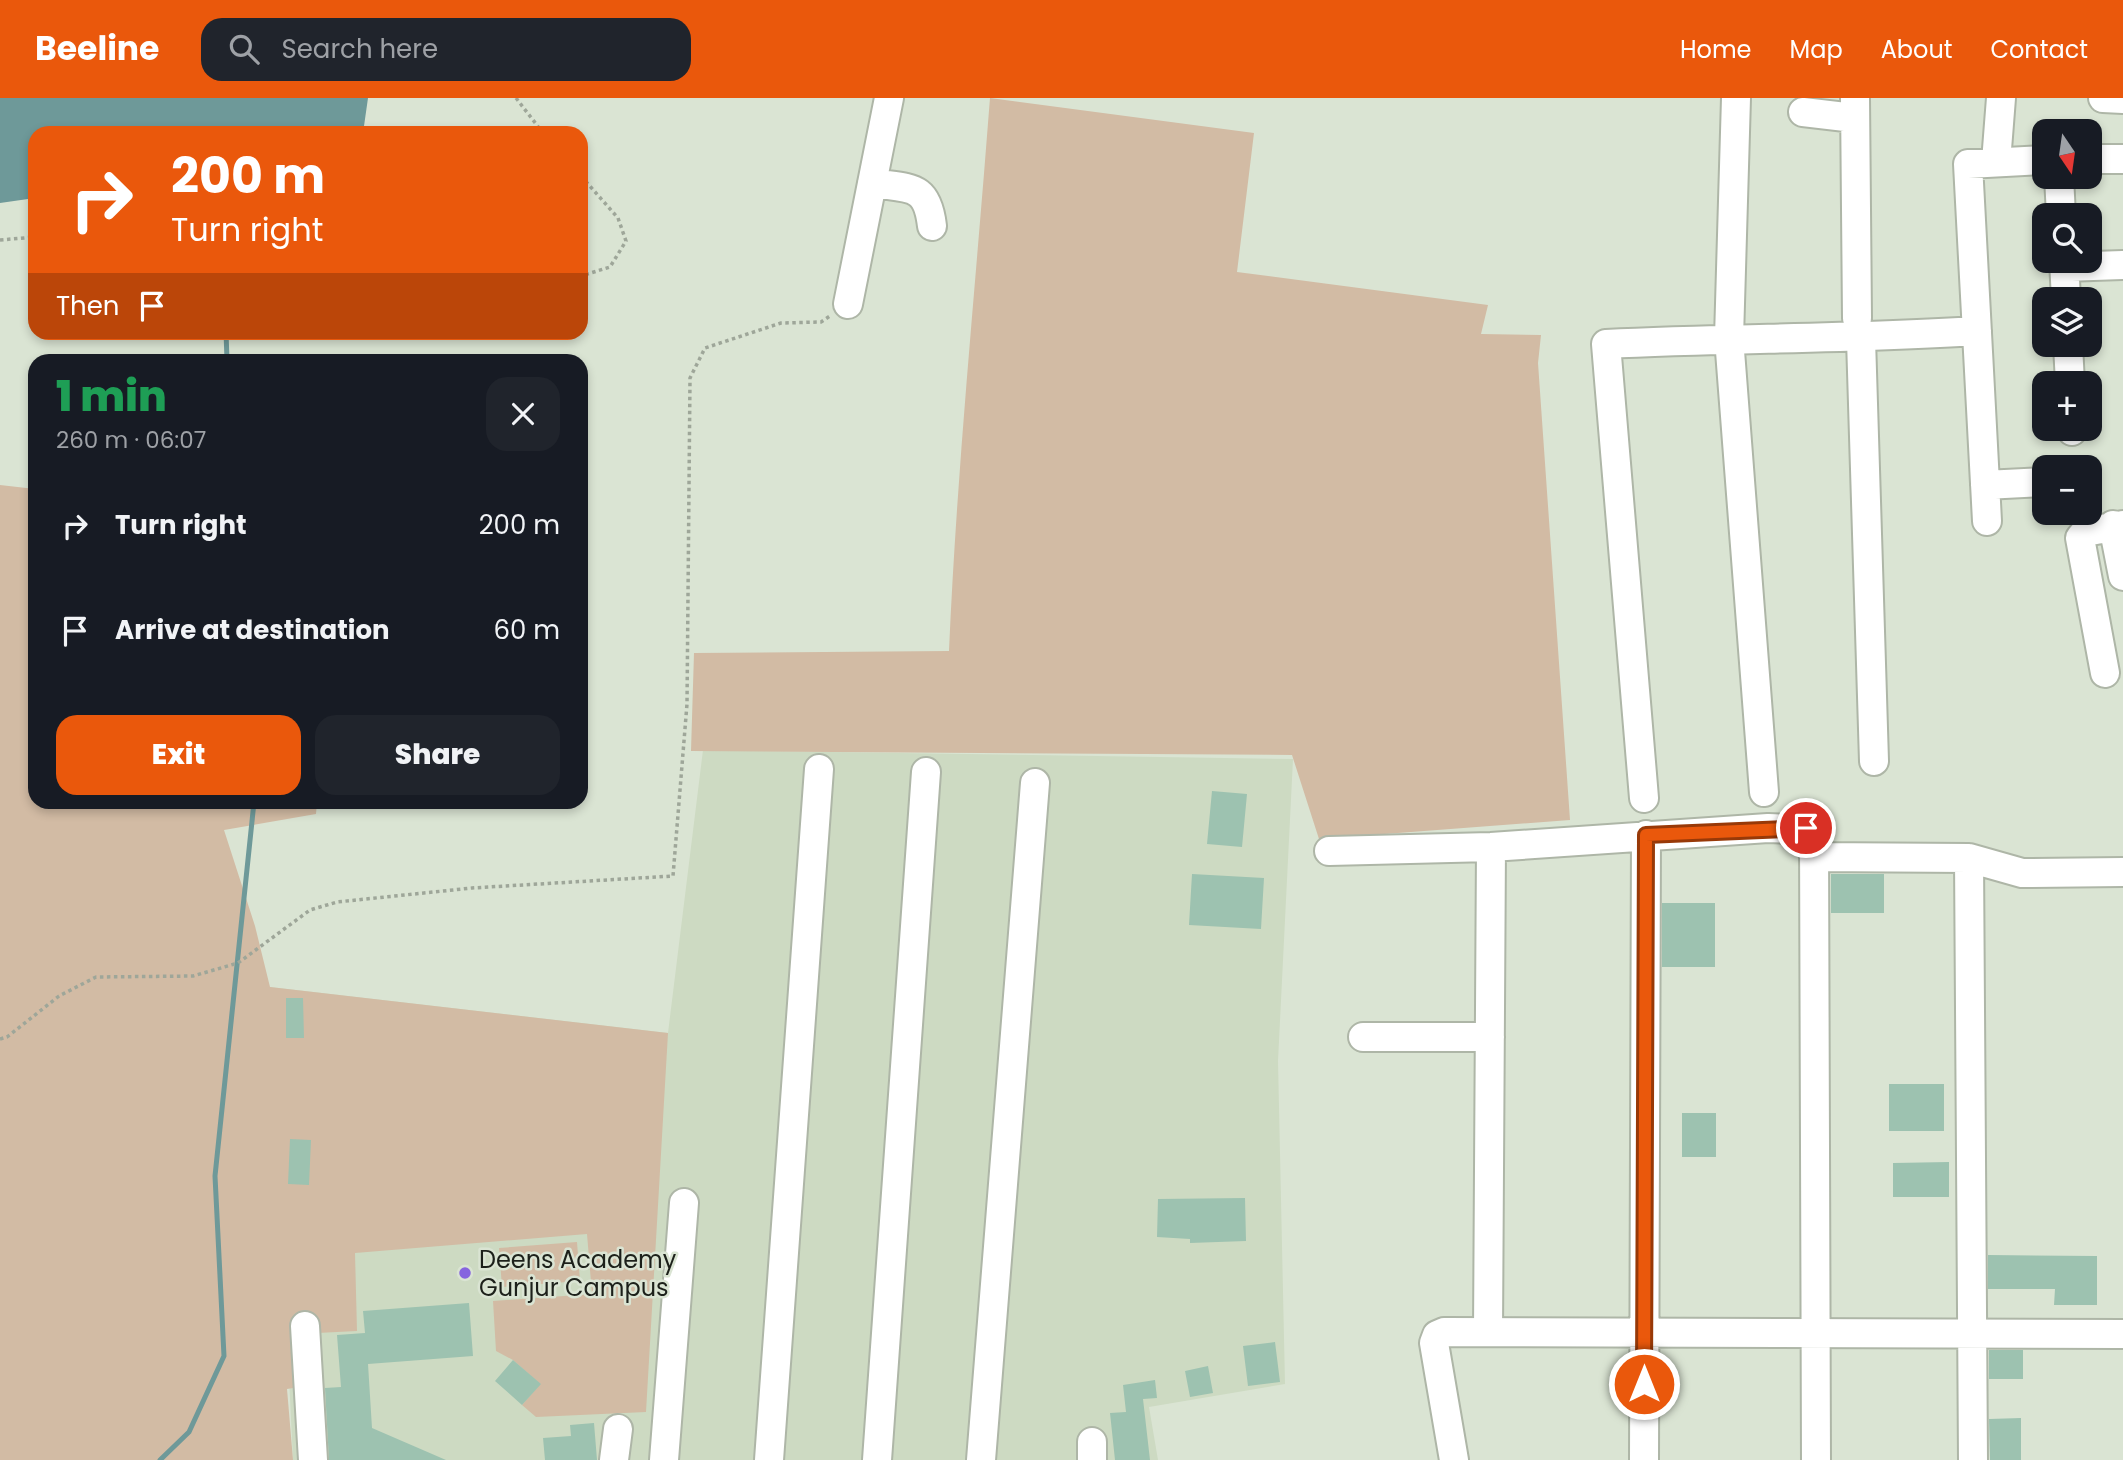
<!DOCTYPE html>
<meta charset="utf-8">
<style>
:root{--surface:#171b24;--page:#20242c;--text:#f1f3f6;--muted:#9ea1a6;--accent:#ea580c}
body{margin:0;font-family:Poppins,sans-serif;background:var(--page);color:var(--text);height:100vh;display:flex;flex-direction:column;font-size:26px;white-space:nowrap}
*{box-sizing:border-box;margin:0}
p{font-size:23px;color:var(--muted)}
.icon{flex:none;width:38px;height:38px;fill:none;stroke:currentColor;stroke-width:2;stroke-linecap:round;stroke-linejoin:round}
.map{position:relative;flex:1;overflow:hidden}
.panel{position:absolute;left:28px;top:256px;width:560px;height:455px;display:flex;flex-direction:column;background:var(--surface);border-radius:21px;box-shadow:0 4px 10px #0003}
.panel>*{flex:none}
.guide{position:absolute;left:28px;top:28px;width:560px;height:214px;border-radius:21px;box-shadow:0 4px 10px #0003;background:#ea580c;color:#fff;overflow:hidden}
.needle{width:46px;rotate:167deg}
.controls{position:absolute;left:2032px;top:21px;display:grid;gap:14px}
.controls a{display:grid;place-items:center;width:70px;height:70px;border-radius:14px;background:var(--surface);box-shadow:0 4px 10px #0003;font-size:35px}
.pin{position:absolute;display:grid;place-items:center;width:60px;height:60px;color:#fff;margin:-30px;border:4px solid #fff;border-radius:50%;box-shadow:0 2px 7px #0007}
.me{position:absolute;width:77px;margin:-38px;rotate:0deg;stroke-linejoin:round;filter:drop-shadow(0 0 5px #0008)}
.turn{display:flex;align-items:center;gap:24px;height:147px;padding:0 28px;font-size:32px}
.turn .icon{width:91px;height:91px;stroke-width:2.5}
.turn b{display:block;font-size:49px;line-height:60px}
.then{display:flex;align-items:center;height:66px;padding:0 28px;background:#0003;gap:14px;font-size:26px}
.round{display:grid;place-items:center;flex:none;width:74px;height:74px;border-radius:21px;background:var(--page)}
.overview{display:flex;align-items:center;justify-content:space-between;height:119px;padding:0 28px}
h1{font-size:42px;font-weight:800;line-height:52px;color:#1e9e55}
.action{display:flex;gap:14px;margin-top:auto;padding:14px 28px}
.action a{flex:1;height:80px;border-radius:21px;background:var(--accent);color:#fff;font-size:28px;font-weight:800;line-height:80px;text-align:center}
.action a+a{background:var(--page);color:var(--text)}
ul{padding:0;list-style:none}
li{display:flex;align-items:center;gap:21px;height:105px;padding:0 28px}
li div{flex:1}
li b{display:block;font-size:26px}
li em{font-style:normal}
header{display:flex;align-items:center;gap:42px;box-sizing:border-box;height:98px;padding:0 35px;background:var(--accent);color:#fff}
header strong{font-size:33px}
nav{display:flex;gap:38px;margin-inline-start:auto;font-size:24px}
.search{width:490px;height:63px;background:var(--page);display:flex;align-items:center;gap:18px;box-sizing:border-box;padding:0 24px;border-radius:21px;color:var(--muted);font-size:26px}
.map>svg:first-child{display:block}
</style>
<header>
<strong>Beeline</strong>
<div class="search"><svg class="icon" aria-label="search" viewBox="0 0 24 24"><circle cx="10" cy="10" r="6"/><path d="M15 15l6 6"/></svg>Search here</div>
<nav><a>Home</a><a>Map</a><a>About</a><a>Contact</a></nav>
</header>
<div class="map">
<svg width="2123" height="1362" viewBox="0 0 2123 1362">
<rect width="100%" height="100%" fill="#dae4d3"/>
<path fill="#cddac2" d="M703 652 1293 661 1278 963 1285 1286 1149 1309 1158 1362H293L270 889 668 935Z"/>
<path fill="#d2bba4" d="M990 0 1254 35 1237 174 1488 207 1481 236 1541 237 1538 265 1570 722 1319 741 1292 657 691 653 694 555 949 553C957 368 976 184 990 0Z
M0 387 35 391V704H317L316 716 224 732 255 828 270 889 668 935 646 1314 536 1319 522 1307 540 1286 513 1262 496 1253 493 1203 592 1196 587 1136 355 1155 357 1233 317 1235 318 1286 287 1291 293 1362H0Z
M577 1144 580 1183 502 1189 499 1150Z"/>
<path fill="#6e9999" d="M0 0H368L363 35H35V100L0 105Z"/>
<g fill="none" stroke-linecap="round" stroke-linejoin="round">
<path stroke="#6e9999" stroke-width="5" d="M226 234 227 262
M160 1362 189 1334 224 1258 215 1078 254 704"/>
</g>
<path fill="#9dc2b0" d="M1212 693 1247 696 1242 749 1207 746Z
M1192 776 1264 780 1261 831 1189 827Z
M1831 776H1884V815H1831Z
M1662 805H1715V869H1662Z
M286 900H303L304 940H286Z
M1889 986H1944V1033H1889Z
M1682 1015H1716V1059H1682Z
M290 1041 311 1042 309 1087 288 1086Z
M1949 1064V1099H1893V1065Z
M1245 1100 1246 1143 1190 1145V1141L1157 1139 1158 1101Z
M1988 1157 2097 1158V1207H2054L2055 1191H1988Z
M469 1205 473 1258 368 1266 372 1330 446 1362H329L325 1290 341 1289 337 1237 365 1235 363 1213Z
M1275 1244 1280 1284 1248 1288 1243 1248Z
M1989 1252H2023V1281H1989Z
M513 1262 541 1286 522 1307 495 1283Z
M1208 1268 1213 1295 1190 1299 1185 1273Z
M1155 1282 1157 1300 1143 1301 1150 1362H1115L1110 1315 1126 1314 1123 1287Z
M2021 1320V1362H1990L1989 1321Z
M594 1325 597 1362H545L543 1340 571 1338 570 1327Z"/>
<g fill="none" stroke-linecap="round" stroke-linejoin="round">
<g stroke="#aeb6a7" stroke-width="32">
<path id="minor" d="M1736 0 1729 240 1764 694
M1855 0 1857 220
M2103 0 2123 1
M1803 14 1854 20
M2090 61H2123
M1996 64 2001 0
M2059 79 2061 117
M872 85C910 91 927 85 932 128
M2064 163 2066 201
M2064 169 2123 167
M848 206 889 0
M1861 241 1874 663
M2068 247 2070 285
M2072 331V333
M1985 387 2044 384
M1987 423 1968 66 2044 62
M2113 427 2123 478
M2105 575 2080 440 2085 434 2123 427
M1644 700 1606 246C1729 240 1853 241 1977 233
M1329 753 1491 749 1768 730 1811 732 1814 736 1816 1362
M1814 759 1969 760 2022 775 2123 774
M1969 760 1973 1362
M1363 939H1490
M305 1228 313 1362
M1488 1234 1491 749
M614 1362 618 1331
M664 1362 684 1105
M769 1362 819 671
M877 1362 926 674
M981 1362 1035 685
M1092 1362V1344
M1454 1362 1434 1245 1437 1237 1444 1234 2123 1236
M1644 1362 1646 737"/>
</g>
<path stroke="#9ea699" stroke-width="3.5" stroke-dasharray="3.5 3.5" stroke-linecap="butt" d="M516 0 543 35
M581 78 618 120 626 143 610 169 581 178
M0 142 35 139
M0 941 7 939 59 898 96 879 193 878 238 865 310 812 337 804 472 790 673 778 687 606 690 280 705 250 781 225 821 224 830 218"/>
<use href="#minor" stroke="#fff" stroke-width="28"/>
</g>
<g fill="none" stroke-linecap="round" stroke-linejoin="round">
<g stroke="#983908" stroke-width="18">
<path id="route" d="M1644 1286 1646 737 1806 730"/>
</g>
<use href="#route" stroke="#ea580c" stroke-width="12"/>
</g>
<circle fill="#8664df" stroke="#dae4d3" stroke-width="2.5" cx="465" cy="1175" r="7"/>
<g text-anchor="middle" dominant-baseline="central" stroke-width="5" stroke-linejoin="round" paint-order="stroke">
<g font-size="24" fill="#1c201a" stroke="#dae4d3" text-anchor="start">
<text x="479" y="1161">Deens Academy<tspan x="479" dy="28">Gunjur Campus</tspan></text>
</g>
</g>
</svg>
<div class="controls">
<a><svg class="needle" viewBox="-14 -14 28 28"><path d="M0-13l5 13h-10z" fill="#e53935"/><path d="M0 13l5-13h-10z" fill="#9ea1a6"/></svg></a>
<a><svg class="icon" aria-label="search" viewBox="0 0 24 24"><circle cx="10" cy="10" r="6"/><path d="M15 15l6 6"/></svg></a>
<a><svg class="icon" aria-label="layers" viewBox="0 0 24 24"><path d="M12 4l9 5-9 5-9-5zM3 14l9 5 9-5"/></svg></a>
<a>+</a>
<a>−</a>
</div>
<div class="pin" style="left:1806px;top:730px;background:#d93025"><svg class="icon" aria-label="arrive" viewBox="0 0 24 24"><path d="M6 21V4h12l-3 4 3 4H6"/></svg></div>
<svg class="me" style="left:1644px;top:1286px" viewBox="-20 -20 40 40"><circle r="17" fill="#ea580c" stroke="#fff" stroke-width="3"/><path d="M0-11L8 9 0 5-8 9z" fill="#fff"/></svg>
<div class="guide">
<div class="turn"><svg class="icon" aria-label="right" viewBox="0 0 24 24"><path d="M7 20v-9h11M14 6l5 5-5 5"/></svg><div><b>200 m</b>Turn right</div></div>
<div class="then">Then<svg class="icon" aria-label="arrive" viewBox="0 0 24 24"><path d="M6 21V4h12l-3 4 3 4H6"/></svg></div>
</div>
<section class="panel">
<div class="overview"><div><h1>1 min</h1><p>260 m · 06:07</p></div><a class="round"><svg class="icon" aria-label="close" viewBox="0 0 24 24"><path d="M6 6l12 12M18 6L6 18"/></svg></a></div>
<ul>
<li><svg class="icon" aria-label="right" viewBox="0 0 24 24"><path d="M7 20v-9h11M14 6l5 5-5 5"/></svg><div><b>Turn right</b></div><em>200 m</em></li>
<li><svg class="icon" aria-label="arrive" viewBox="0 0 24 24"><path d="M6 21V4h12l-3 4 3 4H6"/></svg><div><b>Arrive at destination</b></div><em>60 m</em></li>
</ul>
<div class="action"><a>Exit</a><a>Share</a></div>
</section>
</div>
